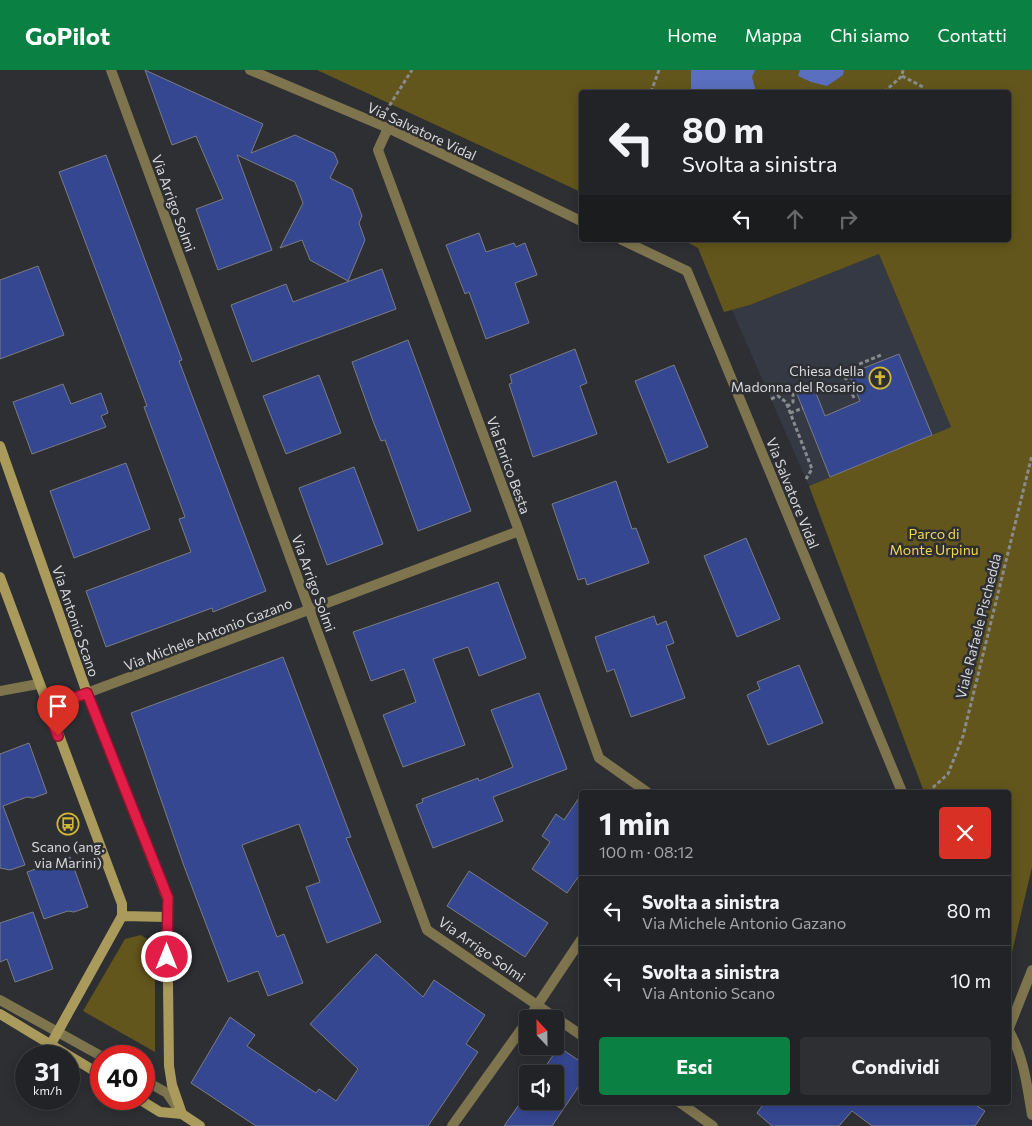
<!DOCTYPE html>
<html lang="it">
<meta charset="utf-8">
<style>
:root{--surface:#222326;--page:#2e2f32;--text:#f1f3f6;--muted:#a2a4a7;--line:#3f4043;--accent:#0b8043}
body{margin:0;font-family:Commissioner,sans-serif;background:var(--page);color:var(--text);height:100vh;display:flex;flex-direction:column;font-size:19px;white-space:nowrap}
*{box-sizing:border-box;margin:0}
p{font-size:16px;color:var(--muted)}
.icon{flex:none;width:28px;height:28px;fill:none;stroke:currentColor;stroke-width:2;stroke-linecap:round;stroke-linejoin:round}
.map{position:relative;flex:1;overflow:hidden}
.drawer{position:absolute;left:579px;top:720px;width:432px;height:315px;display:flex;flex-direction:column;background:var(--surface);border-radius:5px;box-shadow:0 2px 12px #0003,0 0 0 1px var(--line)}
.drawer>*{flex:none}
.top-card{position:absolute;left:579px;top:20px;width:432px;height:152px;border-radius:5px;box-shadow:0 2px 12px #0003,0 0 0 1px var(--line);background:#222326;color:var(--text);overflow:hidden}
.needle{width:32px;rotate:338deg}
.controls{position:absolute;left:519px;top:940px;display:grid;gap:10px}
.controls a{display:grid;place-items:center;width:45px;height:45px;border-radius:5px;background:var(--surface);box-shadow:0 2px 12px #0003,0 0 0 1px var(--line);font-size:25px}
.speed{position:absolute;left:15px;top:975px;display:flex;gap:10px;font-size:25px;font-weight:700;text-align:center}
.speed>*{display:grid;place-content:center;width:65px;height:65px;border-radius:50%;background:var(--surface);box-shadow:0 2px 12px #0003,0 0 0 1px var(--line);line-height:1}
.speed small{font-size:12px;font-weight:400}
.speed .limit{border:8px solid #d22;background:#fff;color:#111}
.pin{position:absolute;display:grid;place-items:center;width:42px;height:42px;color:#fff;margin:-51px -21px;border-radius:50% 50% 50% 0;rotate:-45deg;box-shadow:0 0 5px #0007}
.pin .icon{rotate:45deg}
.me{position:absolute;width:55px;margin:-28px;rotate:0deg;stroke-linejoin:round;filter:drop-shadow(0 0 4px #0008)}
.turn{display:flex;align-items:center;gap:18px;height:105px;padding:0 20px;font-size:22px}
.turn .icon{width:65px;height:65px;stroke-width:2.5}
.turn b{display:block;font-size:35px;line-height:42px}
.lanes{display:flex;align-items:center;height:48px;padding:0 20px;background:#0003;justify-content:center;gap:25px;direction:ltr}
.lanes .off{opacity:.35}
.round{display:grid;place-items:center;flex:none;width:52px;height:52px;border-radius:5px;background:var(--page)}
.headline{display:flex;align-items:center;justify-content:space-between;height:85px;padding:0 20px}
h1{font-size:30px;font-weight:700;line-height:38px}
.cta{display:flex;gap:10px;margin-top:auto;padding:10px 20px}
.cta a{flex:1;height:58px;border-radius:5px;background:var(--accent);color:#fff;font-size:20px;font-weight:700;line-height:58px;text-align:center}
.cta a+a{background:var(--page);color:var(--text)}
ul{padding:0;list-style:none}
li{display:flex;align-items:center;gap:15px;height:70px;padding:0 20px;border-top:1px solid var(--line)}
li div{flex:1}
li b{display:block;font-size:19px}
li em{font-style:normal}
header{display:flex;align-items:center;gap:30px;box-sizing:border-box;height:70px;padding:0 25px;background:var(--accent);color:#fff}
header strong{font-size:24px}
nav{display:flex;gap:28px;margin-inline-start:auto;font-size:18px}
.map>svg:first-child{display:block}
</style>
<header>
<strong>GoPilot</strong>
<nav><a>Home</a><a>Mappa</a><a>Chi siamo</a><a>Contatti</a></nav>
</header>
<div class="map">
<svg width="1032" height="1056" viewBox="0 0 1032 1056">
<rect width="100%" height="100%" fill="#2d2f33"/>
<path fill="#353943" d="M879 184 951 357 809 416 732 240 750 235Z"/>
<path fill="#63561c" d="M317 0H1032V797L1009 895V722H924L809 416 951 357 879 184 750 235 724 242 698 178 683 170H1009V22H581V122Z
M141 865 150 871 155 882V982L83 941 125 869Z"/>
<path fill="#5a6fbf" d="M691 0H755L752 7 756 22H691Z
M800 0H844L843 5 827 16 811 12 798 6Z"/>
<path fill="#364792" stroke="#7b7c82" d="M145 0 263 54 251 83 295 65 334 83 338 92 330 108 352 119 362 146 359 153 365 170 348 211 310 190 302 170 280 178 303 133 295 112 237 85 272 180 218 200 196 139 223 129 196 66 172 75Z
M106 85 182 290 179 291 266 521 213 542 212 538 106 577 86 521 191 482 179 449 185 447 144 337 147 336 59 102Z
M479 163 486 182 514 173 516 177 525 173 537 205 515 213 529 253 486 269 469 222 465 224 446 175Z
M38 196 64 265 0 289V210Z
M382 199 396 239 252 292 231 235 286 214 293 232Z
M408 270 471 441 418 461 385 370 381 371 373 351 352 292Z
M575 279 587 313 580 316 597 364 533 387 509 314 512 313 510 305Z
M899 284 932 365 830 407 797 324 814 318 825 346 860 331 849 304Z
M674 295 708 377 668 393 635 311Z
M319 305 341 363 286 384 263 326Z
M63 314 71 334 101 323 108 343 101 346 106 357 32 384 13 332Z
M126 393 150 459 74 488 50 421Z
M354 397 383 474 327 495 299 418Z
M616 411 632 459 636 458 649 493 587 515 585 508 578 510 552 434Z
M746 468 780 549 737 567 704 486Z
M498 512 526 588 479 606 468 577 433 589 465 675 403 697 383 645 416 632 404 599 371 611 353 562Z
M654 546 657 555 666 551 674 573 666 576 685 628 631 647 614 599 607 602 595 567Z
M283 587 351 767 346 768 381 852 327 873 306 817 320 812 299 754 242 775 277 867 284 864 303 913 268 926 258 901 228 912 184 796 131 643Z
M799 595 823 653 768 675 747 625 760 619 757 612Z
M539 623 567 699 493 727 503 751 433 778 416 735 423 732 422 729 478 708 479 711 513 697 491 640Z
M29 673 47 723 33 728 27 727 3 736 25 795 10 800 0 798V684Z
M581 725V803L567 823 532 799 550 772 542 766 556 744 564 750Z
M70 787 88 837 74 842 68 841 44 849 27 802Z
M469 801 548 853 525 887 447 836Z
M33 842 53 899 15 912 7 889 0 892V853Z
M376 884 423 927 434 910 485 945 466 974 478 982 428 1056H256L191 1013 230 947 255 965 247 976 316 1023 319 1019 336 1031 358 999 310 954Z
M559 977 581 992V1013L552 1056H504L528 1022V1031H555V1004H540Z
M765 1032H971L985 1041 975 1056H872L852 1041 839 1056H772L757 1043Z"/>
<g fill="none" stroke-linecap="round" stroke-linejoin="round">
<path stroke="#898b8e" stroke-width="3" stroke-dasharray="4 2.5" stroke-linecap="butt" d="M902 6 923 17 924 22
M651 22 659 0
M884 22 902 6 903 0
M386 41 412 0
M854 328 844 304 845 300 881 285
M771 329 778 326 786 332 812 399 806 409
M787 337 793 332V323L805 318 808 320
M790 343 803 338
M928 722 948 704 963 666 1032 385"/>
<path stroke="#7e744e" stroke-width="10" d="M0 930 101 986
M144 1010 167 1023 178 1039"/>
<path stroke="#7e744e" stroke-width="10" d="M111 0 427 860 581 965
M250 0 388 58 581 151
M388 58 378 80 519 461 599 688 647 722
M622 170 687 201 902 722
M0 621 38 614
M47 638 519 461
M528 949 581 870
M1009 958 1032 900
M1009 961C1024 987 1027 1016 1032 1045
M679 1032 713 1056
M452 1056 528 950"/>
<path stroke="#aa9b5c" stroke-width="10" d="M0 376 87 623 167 828 169 996 172 1015 182 1044
M0 507 122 834V846L51 974
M122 846 167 847
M0 944 101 1005
M139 1029 160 1042 182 1044 200 1056"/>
</g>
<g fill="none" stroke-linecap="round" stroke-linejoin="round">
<g stroke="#92132f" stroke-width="12">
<path id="route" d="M58 666 47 638 87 623 168 828 167 887"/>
</g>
<use href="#route" stroke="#e11d48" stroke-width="9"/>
</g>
<defs>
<g id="church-ring" transform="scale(1.125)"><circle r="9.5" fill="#2d2f33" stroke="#d2b635" stroke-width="1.5"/><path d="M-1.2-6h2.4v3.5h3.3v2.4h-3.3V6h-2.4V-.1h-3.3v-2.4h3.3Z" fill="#d2b635"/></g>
<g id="bus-ring" transform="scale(1.125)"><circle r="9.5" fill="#2d2f33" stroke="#d2b635" stroke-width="1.5"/><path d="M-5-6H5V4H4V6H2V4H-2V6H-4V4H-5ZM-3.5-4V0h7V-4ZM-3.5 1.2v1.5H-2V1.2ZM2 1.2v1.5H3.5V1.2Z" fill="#d2b635"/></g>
</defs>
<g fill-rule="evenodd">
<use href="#church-ring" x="880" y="308"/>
<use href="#bus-ring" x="68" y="754"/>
</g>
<g text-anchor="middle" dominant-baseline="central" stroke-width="5" stroke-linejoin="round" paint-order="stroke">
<g font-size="14" fill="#d7d8db" stroke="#2d2f33">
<text transform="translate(422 61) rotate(25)">Via Salvatore Vidal</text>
<text transform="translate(174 133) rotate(70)">Via Arrigo Solmi</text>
<text transform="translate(509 395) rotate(70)">Via Enrico Besta</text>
<text transform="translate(793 423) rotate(68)">Via Salvatore Vidal</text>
<text transform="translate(314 513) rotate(70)">Via Arrigo Solmi</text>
<text transform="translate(76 551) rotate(71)">Via Antonio Scano</text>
<text transform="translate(978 556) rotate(-76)">Viale Rafaele Pischedda</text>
<text transform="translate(208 564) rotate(-21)">Via Michele Antonio Gazano</text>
<text transform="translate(482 879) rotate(35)">Via Arrigo Solmi</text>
</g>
<g font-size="14" fill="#d7d8db" stroke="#2d2f33" text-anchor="end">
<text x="864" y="300">Chiesa della<tspan x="864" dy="16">Madonna del Rosario</tspan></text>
<text x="68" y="776" text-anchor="middle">Scano (ang.<tspan x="68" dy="16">via Marini)</tspan></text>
</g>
<g font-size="14" fill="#f5d64b" stroke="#2d2f33">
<text x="934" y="463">Parco di<tspan x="934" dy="16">Monte Urpinu</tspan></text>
</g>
</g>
</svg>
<div class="controls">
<a><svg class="needle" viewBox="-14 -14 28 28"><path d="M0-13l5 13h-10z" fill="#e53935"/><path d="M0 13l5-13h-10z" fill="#a2a4a7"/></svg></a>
<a><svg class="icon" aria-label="sound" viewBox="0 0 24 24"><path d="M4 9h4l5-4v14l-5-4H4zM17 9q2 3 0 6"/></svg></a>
</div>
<div class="speed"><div>31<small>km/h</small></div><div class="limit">40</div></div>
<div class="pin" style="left:58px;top:666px;background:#d93025"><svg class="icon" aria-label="arrive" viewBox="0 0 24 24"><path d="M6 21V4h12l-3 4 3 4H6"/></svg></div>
<svg class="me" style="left:167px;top:887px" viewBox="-20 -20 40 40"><circle r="17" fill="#e11d48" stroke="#fff" stroke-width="3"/><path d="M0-11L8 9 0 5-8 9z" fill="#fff"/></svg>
<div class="top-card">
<div class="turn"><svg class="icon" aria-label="left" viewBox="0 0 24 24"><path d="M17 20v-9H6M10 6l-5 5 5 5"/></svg><div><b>80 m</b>Svolta a sinistra</div></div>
<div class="lanes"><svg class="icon" aria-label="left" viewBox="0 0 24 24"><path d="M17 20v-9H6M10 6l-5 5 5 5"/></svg><svg class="icon off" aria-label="ahead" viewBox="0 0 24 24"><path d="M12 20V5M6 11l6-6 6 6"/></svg><svg class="icon off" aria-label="right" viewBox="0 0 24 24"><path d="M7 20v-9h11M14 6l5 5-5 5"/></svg></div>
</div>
<section class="drawer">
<div class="headline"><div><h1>1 min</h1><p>100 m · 08:12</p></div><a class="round" style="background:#d93025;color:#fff"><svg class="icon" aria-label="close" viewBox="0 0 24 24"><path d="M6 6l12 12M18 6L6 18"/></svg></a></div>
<ul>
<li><svg class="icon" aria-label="left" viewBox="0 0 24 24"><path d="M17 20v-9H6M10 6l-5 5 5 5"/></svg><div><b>Svolta a sinistra</b><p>Via Michele Antonio Gazano</p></div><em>80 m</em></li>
<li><svg class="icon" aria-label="left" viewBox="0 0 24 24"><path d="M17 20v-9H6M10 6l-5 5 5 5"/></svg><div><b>Svolta a sinistra</b><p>Via Antonio Scano</p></div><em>10 m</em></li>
</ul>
<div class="cta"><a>Esci</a><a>Condividi</a></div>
</section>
</div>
